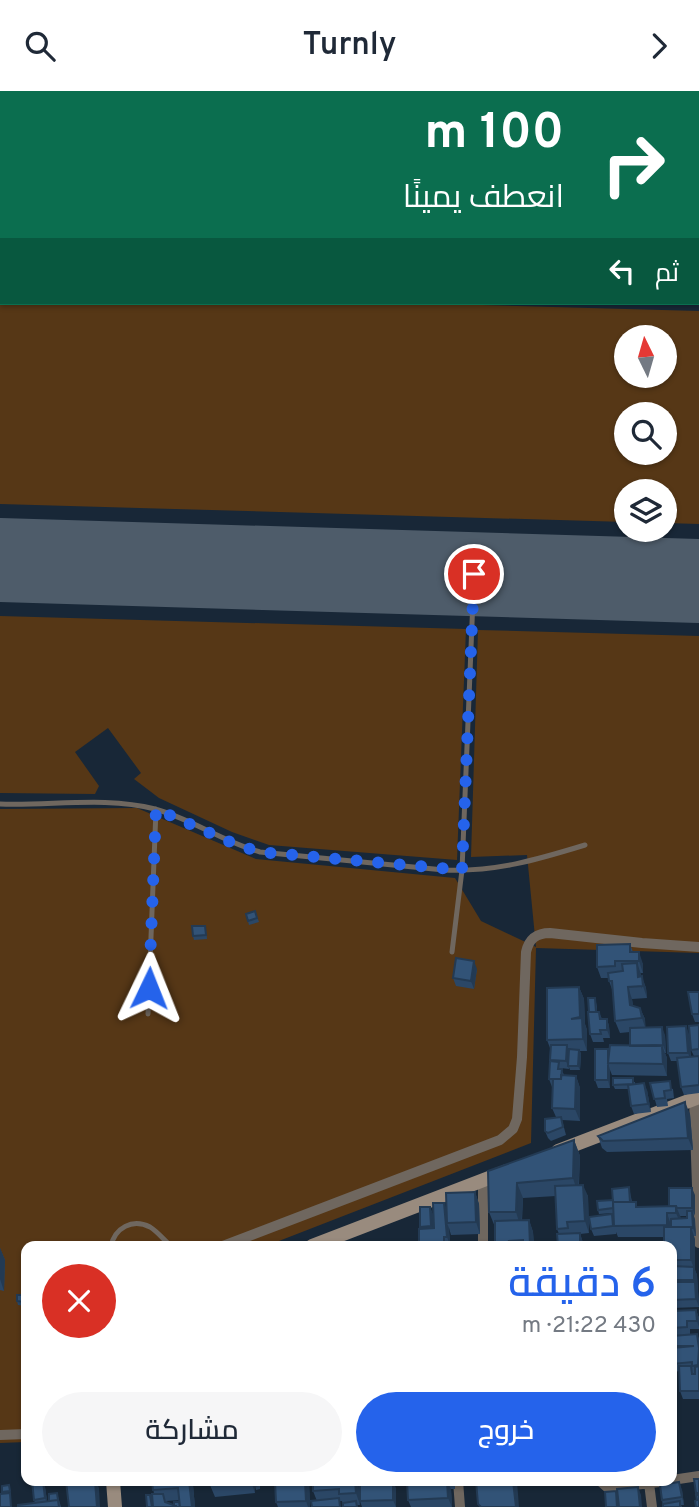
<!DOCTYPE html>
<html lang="ar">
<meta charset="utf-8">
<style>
:root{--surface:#fff;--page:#f6f6f7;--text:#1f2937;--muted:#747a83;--accent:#2563eb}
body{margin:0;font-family:Overpass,Cairo,sans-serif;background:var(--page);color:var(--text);direction:rtl;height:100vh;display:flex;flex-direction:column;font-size:26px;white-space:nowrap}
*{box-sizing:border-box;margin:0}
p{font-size:23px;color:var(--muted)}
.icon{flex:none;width:38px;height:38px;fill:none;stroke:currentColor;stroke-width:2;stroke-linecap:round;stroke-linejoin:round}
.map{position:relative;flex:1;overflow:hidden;direction:ltr}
.sheet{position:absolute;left:21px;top:1150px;width:656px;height:245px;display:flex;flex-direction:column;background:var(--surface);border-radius:14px;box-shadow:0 2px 5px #0004;direction:rtl}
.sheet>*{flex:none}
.hud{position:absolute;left:0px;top:0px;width:700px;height:214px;box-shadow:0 2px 5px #0004;direction:rtl;background:#0b6e4f;color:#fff;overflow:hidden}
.needle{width:46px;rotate:355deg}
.buttons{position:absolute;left:614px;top:234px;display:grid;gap:14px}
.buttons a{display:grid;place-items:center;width:63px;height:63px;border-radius:50%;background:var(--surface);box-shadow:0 2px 5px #0004;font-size:35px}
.pin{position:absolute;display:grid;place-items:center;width:60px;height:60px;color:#fff;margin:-30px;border:4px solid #fff;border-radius:50%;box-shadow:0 2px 7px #0007}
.me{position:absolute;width:77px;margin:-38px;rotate:2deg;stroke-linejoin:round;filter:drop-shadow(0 0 5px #0008)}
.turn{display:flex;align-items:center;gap:24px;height:147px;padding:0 21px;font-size:32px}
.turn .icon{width:91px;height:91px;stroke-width:2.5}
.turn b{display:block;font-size:49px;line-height:60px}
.then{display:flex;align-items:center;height:66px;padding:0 21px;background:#0003;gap:14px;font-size:26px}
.round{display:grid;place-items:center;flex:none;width:74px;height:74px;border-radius:37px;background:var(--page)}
.head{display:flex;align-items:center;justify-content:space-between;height:119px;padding:0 21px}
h1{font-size:42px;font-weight:600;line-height:52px;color:var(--accent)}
.cta{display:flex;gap:14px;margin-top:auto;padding:14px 21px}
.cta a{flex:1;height:80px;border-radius:42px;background:var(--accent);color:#fff;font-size:28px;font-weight:600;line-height:80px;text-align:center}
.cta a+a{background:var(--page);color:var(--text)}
header{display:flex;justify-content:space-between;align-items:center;height:91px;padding:0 21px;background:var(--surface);font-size:32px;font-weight:600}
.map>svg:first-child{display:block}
</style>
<header><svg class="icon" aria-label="forward" viewBox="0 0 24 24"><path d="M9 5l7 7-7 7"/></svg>Turnly<svg class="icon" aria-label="search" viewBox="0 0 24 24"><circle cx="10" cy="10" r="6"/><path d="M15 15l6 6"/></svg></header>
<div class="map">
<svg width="699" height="1416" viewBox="0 0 699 1416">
<rect width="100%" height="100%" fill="#182737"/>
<path fill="#563716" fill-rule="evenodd" d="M176 0H470L176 2Z
M0 201 2 212H406L699 220V433L665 432V401H626V431L0 413ZM626 247H665V285H626ZM626 324H665V362H626Z
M0 525 466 538 457 769 269 754 232 741 159 707 134 688 141 682 108 637 75 661 99 695 95 703 0 702Z
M478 539 699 545V862L536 857 531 1052 266 1155H26V1351L0 1352V718L137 717 256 768 455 787 481 830 536 856 527 764 471 766Z"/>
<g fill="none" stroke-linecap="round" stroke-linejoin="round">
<path stroke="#4e5c6a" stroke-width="33" d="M491 2V0
M0 165H2
M698 184H699"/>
<path stroke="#4e5c6a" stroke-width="84" d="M0 469 699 490"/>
<path stroke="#6f675f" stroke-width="5" d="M0 713C51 715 106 705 155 718 192 728 223 751 260 761L444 779C496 781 536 769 585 754
M452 861 462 779 474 483
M148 923 156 718
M111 1155C115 1137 132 1127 150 1136 158 1141 164 1149 171 1155"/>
<path stroke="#6f675f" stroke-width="10" d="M694 1008 699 1152
M483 1089V1155
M223 1155 500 1049 513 1038 517 1028 522 966 526 861C529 848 536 842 550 842L642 852 699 856
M0 1344 26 1343
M672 1389 699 1385
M458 1390 460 1416
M600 1390 608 1397 668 1390
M649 1392 652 1416"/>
<path stroke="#998b7e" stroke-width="14" d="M558 1060 699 1006
M312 1155 507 1080
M113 1390 115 1416"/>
</g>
<path fill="#2b4766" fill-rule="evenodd" d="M255 820 259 831 249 834 248 830Z
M206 839 207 848 194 849 193 845Z
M630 853 633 861 643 873V882H640L646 897 647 907 632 908 633 915 640 917 645 928V936L665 944 666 962H665L667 967V985L612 984 610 979V997H598L595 989 609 962 630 955V941L620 942 615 930 613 901 608 887H601L597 876Z
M477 878 474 898 456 895 453 887Z
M579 896 584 908 585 933 587 939V960H580L581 963 580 979H570L569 976V978L561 977 564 984 576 985 580 997V1030L562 1029 566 1044 551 1050 548 1047 545 1040 556 1026 552 1017 553 996H552L549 988 550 957 547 949Z
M699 901V931H695L692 923Z
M597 911V921H599L602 928H607L609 935 610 947H603L604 951H593L590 943Z
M699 934V1002L684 1004 681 996 678 970H671L668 962 689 943 691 966 694 965 691 959Z
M635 991V993L647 999 651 1021 634 1023 631 1015 629 998H615L613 994Z
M650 992 673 998 674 1007 667 1008 668 1015 657 1016Z
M690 1023 693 1059 607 1061 602 1057 598 1045Z
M574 1049 580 1065 579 1094 588 1105 589 1142 580 1143 584 1155H558L559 1143 557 1138 556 1105 523 1107 522 1130 529 1129 533 1141 534 1155H496L495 1136 489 1121 488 1080Z
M629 1096 632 1111 637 1116 669 1115 695 1104 694 1125 696 1145H694L695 1179 697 1184 699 1216 672 1217V1155L664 1146H618L616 1141V1143L594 1145 591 1138 612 1123 613 1127V1122L599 1123 598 1119ZM680 1125H687V1127L681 1128Z
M475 1101 479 1113 480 1143 451 1144 449 1137 450 1154 419 1155 420 1136 430 1116 433 1124 444 1112 446 1118Z
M0 1157 5 1169 4 1200 0 1199Z
M24 1204 25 1208V1215L18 1214 17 1210Z
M696 1219 699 1227V1238H690V1244L672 1245V1220Z
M697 1243 699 1248V1308H683L680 1300 679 1280 675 1281 672 1273V1245Z
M152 1390H191L193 1394 195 1416H147L150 1404 152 1408 154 1403ZM180 1409 179 1411 174 1414 166 1410Z
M254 1390 255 1402 215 1406 210 1394Z
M254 1390H267V1395H260V1398L256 1399Z
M309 1390 310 1416H278L276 1411Z
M358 1390 360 1414H357L358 1416H343L342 1410H317L313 1400Z
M360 1390H396L397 1394 395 1395 396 1416H362L360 1410Z
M407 1390H455V1398H451L452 1416H411L408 1409Z
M45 1396 47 1410H49L57 1402 61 1416H18L35 1412 34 1409Z
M682 1399 684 1414H681L682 1416H663L662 1409Z"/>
<path fill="#233a53" d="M639 861 643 873V882L639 870Z
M474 870 477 878 474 898 471 890Z
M637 872 641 883 642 898 638 886Z
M642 885 646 897 647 907 643 895Z
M579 896 584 908 585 933 587 939V960L583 948 582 931 580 926Z
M628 896 632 908 634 926 630 914Z
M640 917 645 928 646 939 642 927Z
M607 928 609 935 610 947 607 939Z
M686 935 689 943 691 970 688 962Z
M662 936 665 944 666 962 663 954Z
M567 954 569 962V978L566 970Z
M662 955 667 967V985L663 973Z
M608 958 611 966 608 972 610 979V997L608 989Z
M579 959 581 963 580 979 578 975Z
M576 985 580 997V1030L575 1018Z
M644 992 647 999 651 1021 648 1013Z
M685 1011 690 1023 693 1059 688 1047Z
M574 1049 580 1065 578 1103 573 1087Z
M517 1092 523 1107 521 1137 516 1121Z
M583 1094 588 1105 589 1142 585 1130Z
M692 1097 695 1104V1125L692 1117Z
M475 1101 479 1113 480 1143 476 1131Z
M444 1112 447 1120V1132L449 1137 450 1154 447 1146Z
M676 1115 681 1127V1134L676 1122Z
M430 1116 433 1124 434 1143 431 1135Z
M692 1120 695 1128 696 1145 693 1137Z
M667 1122 671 1134V1145L667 1134Z
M529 1129 533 1141 534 1155H530Z
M691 1136 695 1148V1179L697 1184 699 1216 696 1208 694 1178 691 1169Z
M580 1142 584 1155H580Z
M0 1157 5 1169 4 1200 0 1188Z
M696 1219 699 1227V1236L697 1230Z
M43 1390 45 1396 48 1415 45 1407Z
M95 1390H96L99 1397 100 1416H97Z
M189 1390H191L193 1394 195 1416H192Z
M251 1390H254L255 1402Z
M305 1390H309L310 1416H308L306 1410Z
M355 1390H358L360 1414 356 1402Z
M393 1390 396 1397V1416L393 1409Z
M447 1390 451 1398 452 1416 448 1407Z
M513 1390H517L519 1416H516Z
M679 1391 682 1399 684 1414 682 1406Z
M638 1396 641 1404 642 1416H640Z"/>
<path fill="#325377" stroke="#233a53" stroke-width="2" d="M255 820 257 827 248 830 246 823Z
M192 835H205L206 844 193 845Z
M630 853V861H639V870H615V875L597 876V854Z
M456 867 474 870 471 890 453 887Z
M637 872 638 886 642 885 643 895 628 896 630 914 640 917 642 927 615 930 612 890H609L608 882 623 880 622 873Z
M579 896 580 926 571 928 582 927 583 948 547 949V897Z
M688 901H699V923H692Z
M588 907H595L596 921H589Z
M588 921H599L600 928H607V939H600L601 943H590Z
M699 934V958L691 959 689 935Z
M686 935 688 962H668L667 936Z
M662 936 663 954 630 955V937Z
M551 954H567L566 970 550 969Z
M610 954 662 955 663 973 608 972Z
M569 958 579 959 578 975H568Z
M595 958H608V989H595Z
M699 965V994L681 996 677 967Z
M550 970 559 971 558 978H562L561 988H549Z
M561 984 576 985 575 1018 552 1017 553 988H561Z
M613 987H633V993L613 994Z
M670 990 671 999 664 1000 665 1007 654 1008 650 992Z
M644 992 648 1013 631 1015 628 994Z
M685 1011 688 1047 603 1050 598 1045Z
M561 1026 563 1036 548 1042 545 1040V1028Z
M574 1049 573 1087 517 1092 516 1121H489L488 1080Z
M583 1094 585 1130 567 1131 568 1137 557 1138 555 1095Z
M629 1096 630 1111H613L612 1098Z
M669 1097H692V1117H677L676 1115H669Z
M475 1101 476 1131 447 1132 446 1102Z
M613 1109V1117L598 1119 597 1110Z
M613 1111H636V1116L676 1115V1122H667V1134L614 1135Z
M433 1112H444L447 1146H444V1155H419V1138L434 1137Z
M420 1116H430L431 1135 420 1136Z
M687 1120H692L693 1137H691V1136H671V1128L687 1127Z
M612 1123 613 1135 591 1138 589 1126Z
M529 1129 530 1154 523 1155V1149L509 1150 510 1154H495V1130Z
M664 1136H691V1169H672V1155H664Z
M580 1142V1155H558L557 1143Z
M672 1175 694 1176V1189H672Z
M672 1191H695L696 1208 672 1209Z
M17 1204H24V1211L17 1210Z
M696 1219 697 1230H687V1236L672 1237V1220Z
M697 1243 699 1257 698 1274 692 1275V1271L672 1273V1257L694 1255H672V1245Z
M679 1275H691L692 1283H695V1276L699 1275V1300H680Z
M694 1388H699V1402H696Z
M32 1390H43L45 1407 34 1409Z
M66 1390H95L97 1416H69Z
M152 1390H189L192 1416H180L178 1397 153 1399Z
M210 1390H251L210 1394Z
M254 1390H266V1391H258L259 1394 255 1395Z
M275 1390H305L306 1410 276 1411Z
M313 1390H355L356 1402 339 1403V1398L313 1400Z
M360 1390H393V1409L360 1410Z
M407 1390H447L448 1407 408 1409Z
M476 1390H513L516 1416H481L478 1413Z
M679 1391 682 1406 662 1409 660 1394Z
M9 1394 10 1400 2 1401V1395Z
M638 1396 640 1416H619L617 1398Z
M616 1400 617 1416H606L605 1401Z
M10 1402 11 1416H0V1403Z
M57 1402 58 1409 49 1410V1403Z
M152 1403H163L165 1411 176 1415V1416H153Z
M146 1404H150L152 1416H147Z
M696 1404H699V1416H696L695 1410 697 1409Z
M339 1407 340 1416H312L311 1410Z
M58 1409 59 1416H18V1414Z
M356 1410 357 1416H343V1412Z
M680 1410V1416H663V1413Z
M174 1411H179L180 1416H177L174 1414Z"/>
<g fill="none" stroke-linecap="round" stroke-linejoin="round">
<path stroke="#2563eb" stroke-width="12" stroke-dasharray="0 21.6" d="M149 897 156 718 237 754 260 761 462 779 474 483"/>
</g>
</svg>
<div class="buttons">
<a><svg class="needle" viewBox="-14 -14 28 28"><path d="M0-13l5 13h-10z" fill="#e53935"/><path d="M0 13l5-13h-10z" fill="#747a83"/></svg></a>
<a><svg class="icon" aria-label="search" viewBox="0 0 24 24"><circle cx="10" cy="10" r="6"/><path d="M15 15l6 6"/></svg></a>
<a><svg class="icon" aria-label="layers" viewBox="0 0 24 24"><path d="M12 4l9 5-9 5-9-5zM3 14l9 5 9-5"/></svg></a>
</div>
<div class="pin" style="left:474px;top:483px;background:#d93025"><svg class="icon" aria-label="arrive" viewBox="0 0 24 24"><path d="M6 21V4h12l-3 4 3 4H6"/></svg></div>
<svg class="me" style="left:149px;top:897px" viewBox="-20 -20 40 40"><path d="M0-17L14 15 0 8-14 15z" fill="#2563eb" stroke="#fff" stroke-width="4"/></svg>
<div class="hud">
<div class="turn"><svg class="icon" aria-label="right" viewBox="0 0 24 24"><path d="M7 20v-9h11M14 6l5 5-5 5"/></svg><div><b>100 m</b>انعطف يمينًا</div></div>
<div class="then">ثم<svg class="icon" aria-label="left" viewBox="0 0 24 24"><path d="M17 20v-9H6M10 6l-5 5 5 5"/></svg></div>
</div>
<section class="sheet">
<div class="head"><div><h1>6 دقيقة</h1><p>430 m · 21:22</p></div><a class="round" style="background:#d93025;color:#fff"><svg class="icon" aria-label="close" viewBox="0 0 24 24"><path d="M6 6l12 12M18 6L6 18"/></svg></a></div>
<div class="cta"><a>خروج</a><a>مشاركة</a></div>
</section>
</div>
